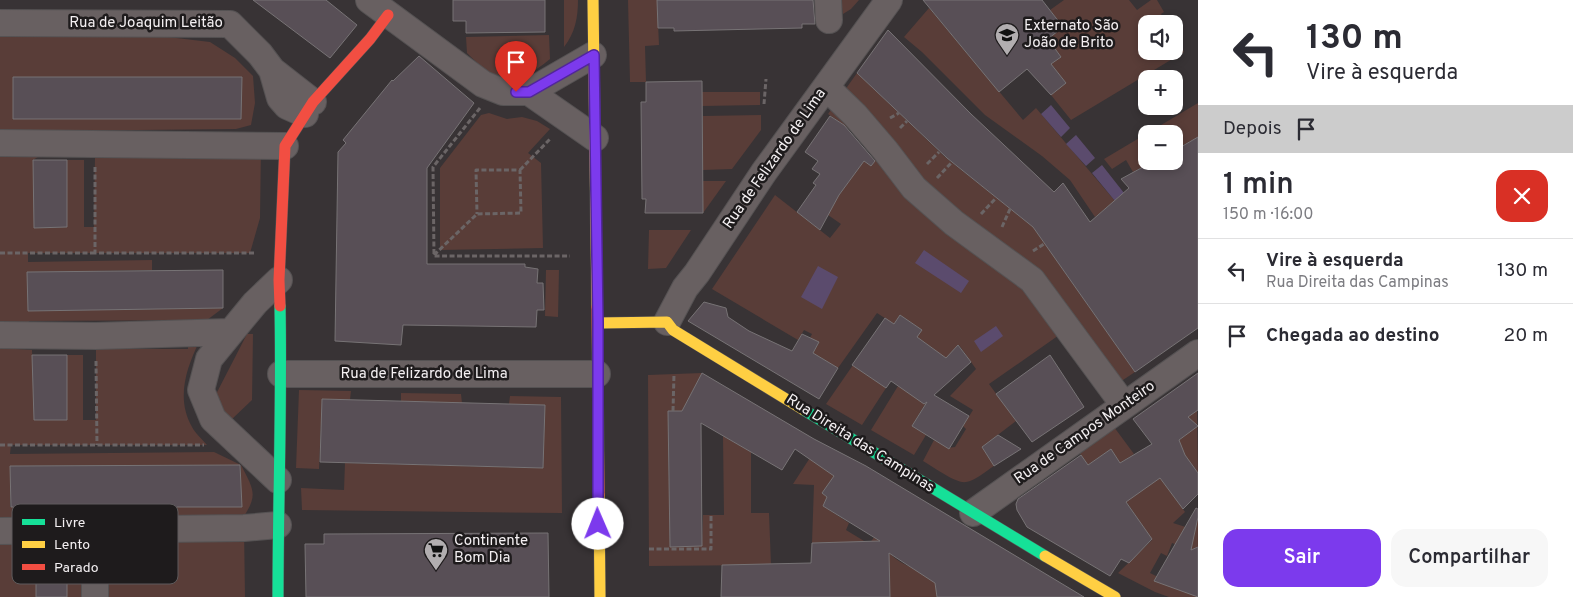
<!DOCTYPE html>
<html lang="pt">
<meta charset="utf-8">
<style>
:root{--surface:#fff;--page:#f7f7f7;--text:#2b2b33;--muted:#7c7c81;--line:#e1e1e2;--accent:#7c3aed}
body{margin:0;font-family:Overpass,sans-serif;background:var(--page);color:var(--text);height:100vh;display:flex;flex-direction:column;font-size:19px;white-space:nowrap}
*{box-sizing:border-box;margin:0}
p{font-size:16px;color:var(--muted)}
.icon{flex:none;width:28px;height:28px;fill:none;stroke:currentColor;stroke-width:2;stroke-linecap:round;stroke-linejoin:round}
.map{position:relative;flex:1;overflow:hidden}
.drawer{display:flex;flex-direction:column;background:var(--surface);width:375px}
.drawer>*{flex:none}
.guide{background:#fff;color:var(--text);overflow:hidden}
.buttons{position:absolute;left:1138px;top:15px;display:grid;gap:10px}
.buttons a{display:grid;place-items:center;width:45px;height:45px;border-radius:10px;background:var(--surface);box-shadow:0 2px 8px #0003;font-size:25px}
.pin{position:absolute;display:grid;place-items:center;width:42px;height:42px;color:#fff;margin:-51px -21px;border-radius:50% 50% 50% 0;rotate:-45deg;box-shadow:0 0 5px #0007}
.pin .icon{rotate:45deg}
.me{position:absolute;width:55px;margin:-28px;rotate:359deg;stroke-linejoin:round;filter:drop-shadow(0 0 4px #0008)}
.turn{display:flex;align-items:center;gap:18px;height:105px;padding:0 25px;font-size:22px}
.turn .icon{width:65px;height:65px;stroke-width:2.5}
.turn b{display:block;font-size:35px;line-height:42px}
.then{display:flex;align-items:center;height:48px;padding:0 25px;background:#0003;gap:10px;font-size:19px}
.round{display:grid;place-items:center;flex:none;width:52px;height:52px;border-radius:15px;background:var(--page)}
.headline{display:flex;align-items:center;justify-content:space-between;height:85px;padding:0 25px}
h1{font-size:30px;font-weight:600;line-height:38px}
.button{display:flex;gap:10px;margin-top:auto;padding:10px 25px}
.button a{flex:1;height:58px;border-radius:15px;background:var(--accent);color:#fff;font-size:20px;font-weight:600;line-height:58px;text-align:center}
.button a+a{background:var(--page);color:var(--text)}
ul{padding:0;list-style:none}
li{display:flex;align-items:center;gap:15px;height:65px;padding:0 25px;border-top:1px solid var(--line)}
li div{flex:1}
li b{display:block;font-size:19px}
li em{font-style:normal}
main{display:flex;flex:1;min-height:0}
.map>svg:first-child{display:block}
</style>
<main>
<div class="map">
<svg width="1198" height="597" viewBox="0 0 1198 597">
<rect width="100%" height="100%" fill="#383335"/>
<path fill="#593d38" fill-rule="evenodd" d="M564 0H578C578 18 575 33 564 47Z
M628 0H657L659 45 645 46 646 82H630Z
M841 0H859L851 9 843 14Z
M1064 0H1129L1137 10 1151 0H1157L1164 12 1161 14 1167 24H1146V51H1174V35L1184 52 1071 120 1051 95 1066 83 1051 64 1061 57 1048 39 1063 27 1050 10Z
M929 8 1023 120 1036 108 1115 201 1095 217 1070 180 1042 156 985 115 922 52 904 37Z
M549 35 550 59C515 88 498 85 467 53L466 37Z
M0 36 168 37 210 42 235 58 253 76 255 103 251 125 236 129 41 131V155L33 160 35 228 67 227V160H84V227H94L95 155 261 146 260 218 250 253H28V262L152 260V270L28 272V311L223 308 207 320 29 321 28 327 16 328V349L32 350 34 420H67V355H83V420H96V349H188V341L199 342C186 369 176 399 192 427 195 433 202 439 207 445H11L10 454 214 452 241 465C255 492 258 495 241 521L83 537 84 597H67V550L36 597H0ZM13 77H241V119H13ZM241 465V507H10L11 466Z
M857 73 945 157 1033 227 1135 372 1117 384 1062 333 989 384 1016 421 982 447 994 466C986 471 975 481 966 482 956 484 932 466 923 461L934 440 948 448 955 447 966 429 963 426 973 410 950 396 976 369 959 345 918 388 928 399 912 426 926 435 914 455 871 430 898 386 927 344 917 337 922 330 900 315 894 324 877 313 838 368 813 353 819 343 810 338 812 334 804 330 798 340 712 289 775 195 830 238 841 224 828 215 836 199 864 161 871 166 882 151 828 114Z
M702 92H760V105L702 106Z
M1198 103V137L1174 150V134H1146V161H1154L1133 172 1126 160 1112 169 1104 159Z
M489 113 507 119 522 117 537 121 550 129 528 153 541 163 543 248 440 250V168L481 115Z
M761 115V130L732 169 703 170V116Z
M703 181H726L703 213Z
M649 230H691L666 268 648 269Z
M546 270H559L558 317 545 316Z
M247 334H253L252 400 231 420 213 400Z
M853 365 886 388 862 425 826 404Z
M702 373 682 411 668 412 670 546H702L703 515H724L723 436 751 452V513H769L771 565 649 566 648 375Z
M299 390 351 391 350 400 322 399 319 469 296 468Z
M401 393 461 394 462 403 401 401Z
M510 396 561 397 562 513 302 510 301 488 344 490 345 463 543 468 545 405 509 404Z
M1197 410 1198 473 1162 480 1185 512 1173 523 1195 530 1198 518V547L1191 550 1172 543 1167 556 1161 553 1150 573 1198 597H1169L1155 592 1118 573 1152 540 1116 486 1186 435 1188 417Z
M1114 427 1134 454 1120 463 1111 449 1088 465 1079 452Z
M815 450 834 476 822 493 827 497 823 506 849 523 846 530 869 544 875 536C886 543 883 547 890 554 905 568 920 571 939 572L937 597H890V592L883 588 834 554V542L812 543 814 485 793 484Z
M244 528 245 597H95V530Z"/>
<path fill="#5b4b6d" d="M1051 105 1070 128 1061 137 1041 114Z
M1076 135 1095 158 1086 166 1066 144Z
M1102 165 1124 193 1115 201 1092 173Z
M924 250 969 281 961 293 915 263Z
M818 266 838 277 822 309 801 297Z
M996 326 1003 336 981 352 974 341Z"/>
<path fill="#584f56" stroke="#777375" d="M253 0H326L357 25 330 58Z
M453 0H545V32L466 33V21H453Z
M657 0H813L815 24H802V28L674 31V28H658Z
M923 0H1042L1063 27 1048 39 1061 57 1051 64 1066 83 1051 95 1027 69 999 92Z
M888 30 971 114 1054 192 1063 183 1090 222 1129 188 1121 179 1154 161H1174V151L1198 137V328L1135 372 1033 227 947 158 857 73Z
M419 56 474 103 427 168V264H525V267L538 269 537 283H543L544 310H537L536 327 403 325 401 345 335 341 338 152 346 143 343 140 392 80 393 81Z
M13 77H242L241 119H13Z
M702 81 703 213H645L646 199H642L641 102H646V82Z
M830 116 844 125 875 161 871 166 864 161 839 195 820 230 797 212 816 185 813 183 820 174 812 169 818 161 805 152Z
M33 160H67V227L34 228Z
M223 270V308L28 311 27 272Z
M704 302 726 308 728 317 749 331 792 351 802 334 819 342 813 353 838 368 819 399 688 321Z
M900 315 922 330 917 337 946 358 958 345 971 362 934 395 969 416 949 449 912 426 927 402 924 404 891 381 886 388 852 365 885 318 894 324Z
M32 355H67V420H34Z
M1050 355 1084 407 1032 442 996 394Z
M702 373 814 439 866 466 1084 597H937L935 583 889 553 890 597H721L722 565 811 563 812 543 880 541 823 506 827 497 822 493 834 476 795 449 782 470 701 423 702 546 670 547 668 411H682Z
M1198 373V410L1188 417 1198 426 1179 440 1185 455 1198 473V494L1183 509 1160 478 1126 502 1152 539 1129 563 1121 559 1110 576 1027 527 1017 510 1016 504 1018 499 1081 455 1088 465 1111 449 1120 463 1152 444 1133 419Z
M322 399 545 405 543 468 320 462Z
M998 435 1021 449 994 466 982 447Z
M240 465 242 507H11L10 466Z
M1196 508 1198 509V517L1191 550 1198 547V597L1154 581Z
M548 533 549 597H306L305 544H324V534Z
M36 549H67V597H36Z"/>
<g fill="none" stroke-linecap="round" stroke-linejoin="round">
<g stroke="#555253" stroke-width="28">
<path id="street" d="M369 0 483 84 503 92H529L593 55
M828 0 829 20
M0 23 230 24 260 54 272 70 313 102
M272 70 280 98 287 106 305 114
M826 87 855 115 885 150 914 188 954 223 1032 280 1124 405
M529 92 595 138
M0 143 285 146
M667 322 685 288 697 273 764 172 889 0
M0 335 96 336 230 332
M281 374H597
M278 480 213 419 201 390 209 359 255 303 279 280
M973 513 1198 353
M95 530V597
M0 531 244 528 278 525"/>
</g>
<g stroke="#555253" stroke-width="12">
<path id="fast" d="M804 410 1045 556
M278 597C278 500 282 403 280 306"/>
</g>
<g stroke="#555253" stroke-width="12">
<path id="slow" d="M593 0 597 307
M598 323 667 322 673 330 804 410
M599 495 600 597
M1045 556 1115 597"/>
</g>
<g stroke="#555253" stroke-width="12">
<path id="jam" d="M280 306 279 280 285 146 313 102 370 39 388 15
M597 307 599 495"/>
</g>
<path stroke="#6b6566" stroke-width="3" stroke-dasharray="5 2.5" stroke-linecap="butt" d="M764 104 766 79
M480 108 433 167 434 256H570
M890 118 899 113
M900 128 907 121
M927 164 939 152
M95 167V253H255
M520 170 551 138
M937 178 952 162
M981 214 996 198
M1002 227 1010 209
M1033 251 1044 244
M0 253H95
M434 255 477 214 521 213 520 170H476L477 214
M96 361 97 445
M673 411 674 374
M0 445H204
M649 549H711V515"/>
<use href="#street" stroke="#686061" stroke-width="26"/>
<use href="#fast" stroke="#16e098" stroke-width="11"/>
<use href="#slow" stroke="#ffcf43" stroke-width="11"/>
<use href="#jam" stroke="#f24e42" stroke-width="11"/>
</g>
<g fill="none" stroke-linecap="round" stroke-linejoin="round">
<g stroke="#51269a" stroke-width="12">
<path id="route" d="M516 92H529L594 55 598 322V524"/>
</g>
<use href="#route" stroke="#7c3aed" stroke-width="9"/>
</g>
<defs>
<g id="school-pin" transform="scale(1.25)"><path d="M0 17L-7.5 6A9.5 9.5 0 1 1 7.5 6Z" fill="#b2aeb0" stroke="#1e1b1c"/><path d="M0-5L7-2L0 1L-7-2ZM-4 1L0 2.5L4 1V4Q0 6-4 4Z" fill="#111"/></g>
<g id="supermarket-pin" transform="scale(1.25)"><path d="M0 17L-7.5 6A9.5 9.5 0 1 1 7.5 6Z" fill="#b2aeb0" stroke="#1e1b1c"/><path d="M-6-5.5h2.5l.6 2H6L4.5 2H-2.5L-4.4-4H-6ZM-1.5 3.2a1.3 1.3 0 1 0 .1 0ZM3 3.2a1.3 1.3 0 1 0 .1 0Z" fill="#111"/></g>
</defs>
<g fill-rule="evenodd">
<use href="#school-pin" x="1007" y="35"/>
<use href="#supermarket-pin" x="436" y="550"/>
</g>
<g text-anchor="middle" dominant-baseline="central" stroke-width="5" stroke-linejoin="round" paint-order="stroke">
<g font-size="15" fill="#f4f0f2" stroke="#1e1b1c">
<text x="146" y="23">Rua de Joaquim Leitão</text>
<text transform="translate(775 159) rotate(-55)">Rua de Felizardo de Lima</text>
<text x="424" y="374">Rua de Felizardo de Lima</text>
<text transform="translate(1085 433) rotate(-35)">Rua de Campos Monteiro</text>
<text transform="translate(860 444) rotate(32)">Rua Direita das Campinas</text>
</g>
<g font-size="15" fill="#f4f0f2" stroke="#1e1b1c" text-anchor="start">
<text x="1024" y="26">Externato São<tspan x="1024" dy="17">João de Brito</tspan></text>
<text x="454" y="541">Continente<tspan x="454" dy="17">Bom Dia</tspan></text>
</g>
</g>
<rect x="12" y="504" width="166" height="80" rx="8" fill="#1e1b1c" stroke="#5e5b5c" stroke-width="1"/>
<rect x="22" y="519" width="23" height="6" fill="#16e098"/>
<rect x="22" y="541" width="23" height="7" fill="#ffcf43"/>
<rect x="22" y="564" width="23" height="6" fill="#f24e42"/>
<g font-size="14" fill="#f4f0f2">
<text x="54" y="527">Livre</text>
<text x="54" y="549">Lento</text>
<text x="54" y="572">Parado</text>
</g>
</svg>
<div class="buttons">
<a><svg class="icon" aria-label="sound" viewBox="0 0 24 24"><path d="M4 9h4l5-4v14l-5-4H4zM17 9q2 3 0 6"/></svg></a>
<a>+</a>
<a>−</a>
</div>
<div class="pin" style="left:516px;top:92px;background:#d93025"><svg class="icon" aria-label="arrive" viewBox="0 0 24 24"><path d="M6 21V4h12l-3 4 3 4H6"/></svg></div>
<svg class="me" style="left:598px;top:524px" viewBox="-20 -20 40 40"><circle r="19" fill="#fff"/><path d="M0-13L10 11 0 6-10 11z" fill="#7c3aed"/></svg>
</div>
<section class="drawer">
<div class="guide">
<div class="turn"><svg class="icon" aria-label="left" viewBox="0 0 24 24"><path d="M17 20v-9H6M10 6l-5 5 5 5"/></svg><div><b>130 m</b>Vire à esquerda</div></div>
<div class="then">Depois<svg class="icon" aria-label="arrive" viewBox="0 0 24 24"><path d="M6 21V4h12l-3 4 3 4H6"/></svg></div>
</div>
<div class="headline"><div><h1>1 min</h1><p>150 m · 16:00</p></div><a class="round" style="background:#d93025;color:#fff"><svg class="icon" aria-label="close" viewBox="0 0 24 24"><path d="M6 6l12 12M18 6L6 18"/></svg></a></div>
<ul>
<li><svg class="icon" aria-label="left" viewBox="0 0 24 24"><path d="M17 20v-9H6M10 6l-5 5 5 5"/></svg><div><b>Vire à esquerda</b><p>Rua Direita das Campinas</p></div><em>130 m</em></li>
<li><svg class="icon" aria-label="arrive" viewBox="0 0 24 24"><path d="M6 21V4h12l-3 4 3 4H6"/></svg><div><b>Chegada ao destino</b></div><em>20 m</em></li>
</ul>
<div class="button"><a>Sair</a><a>Compartilhar</a></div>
</section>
</main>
